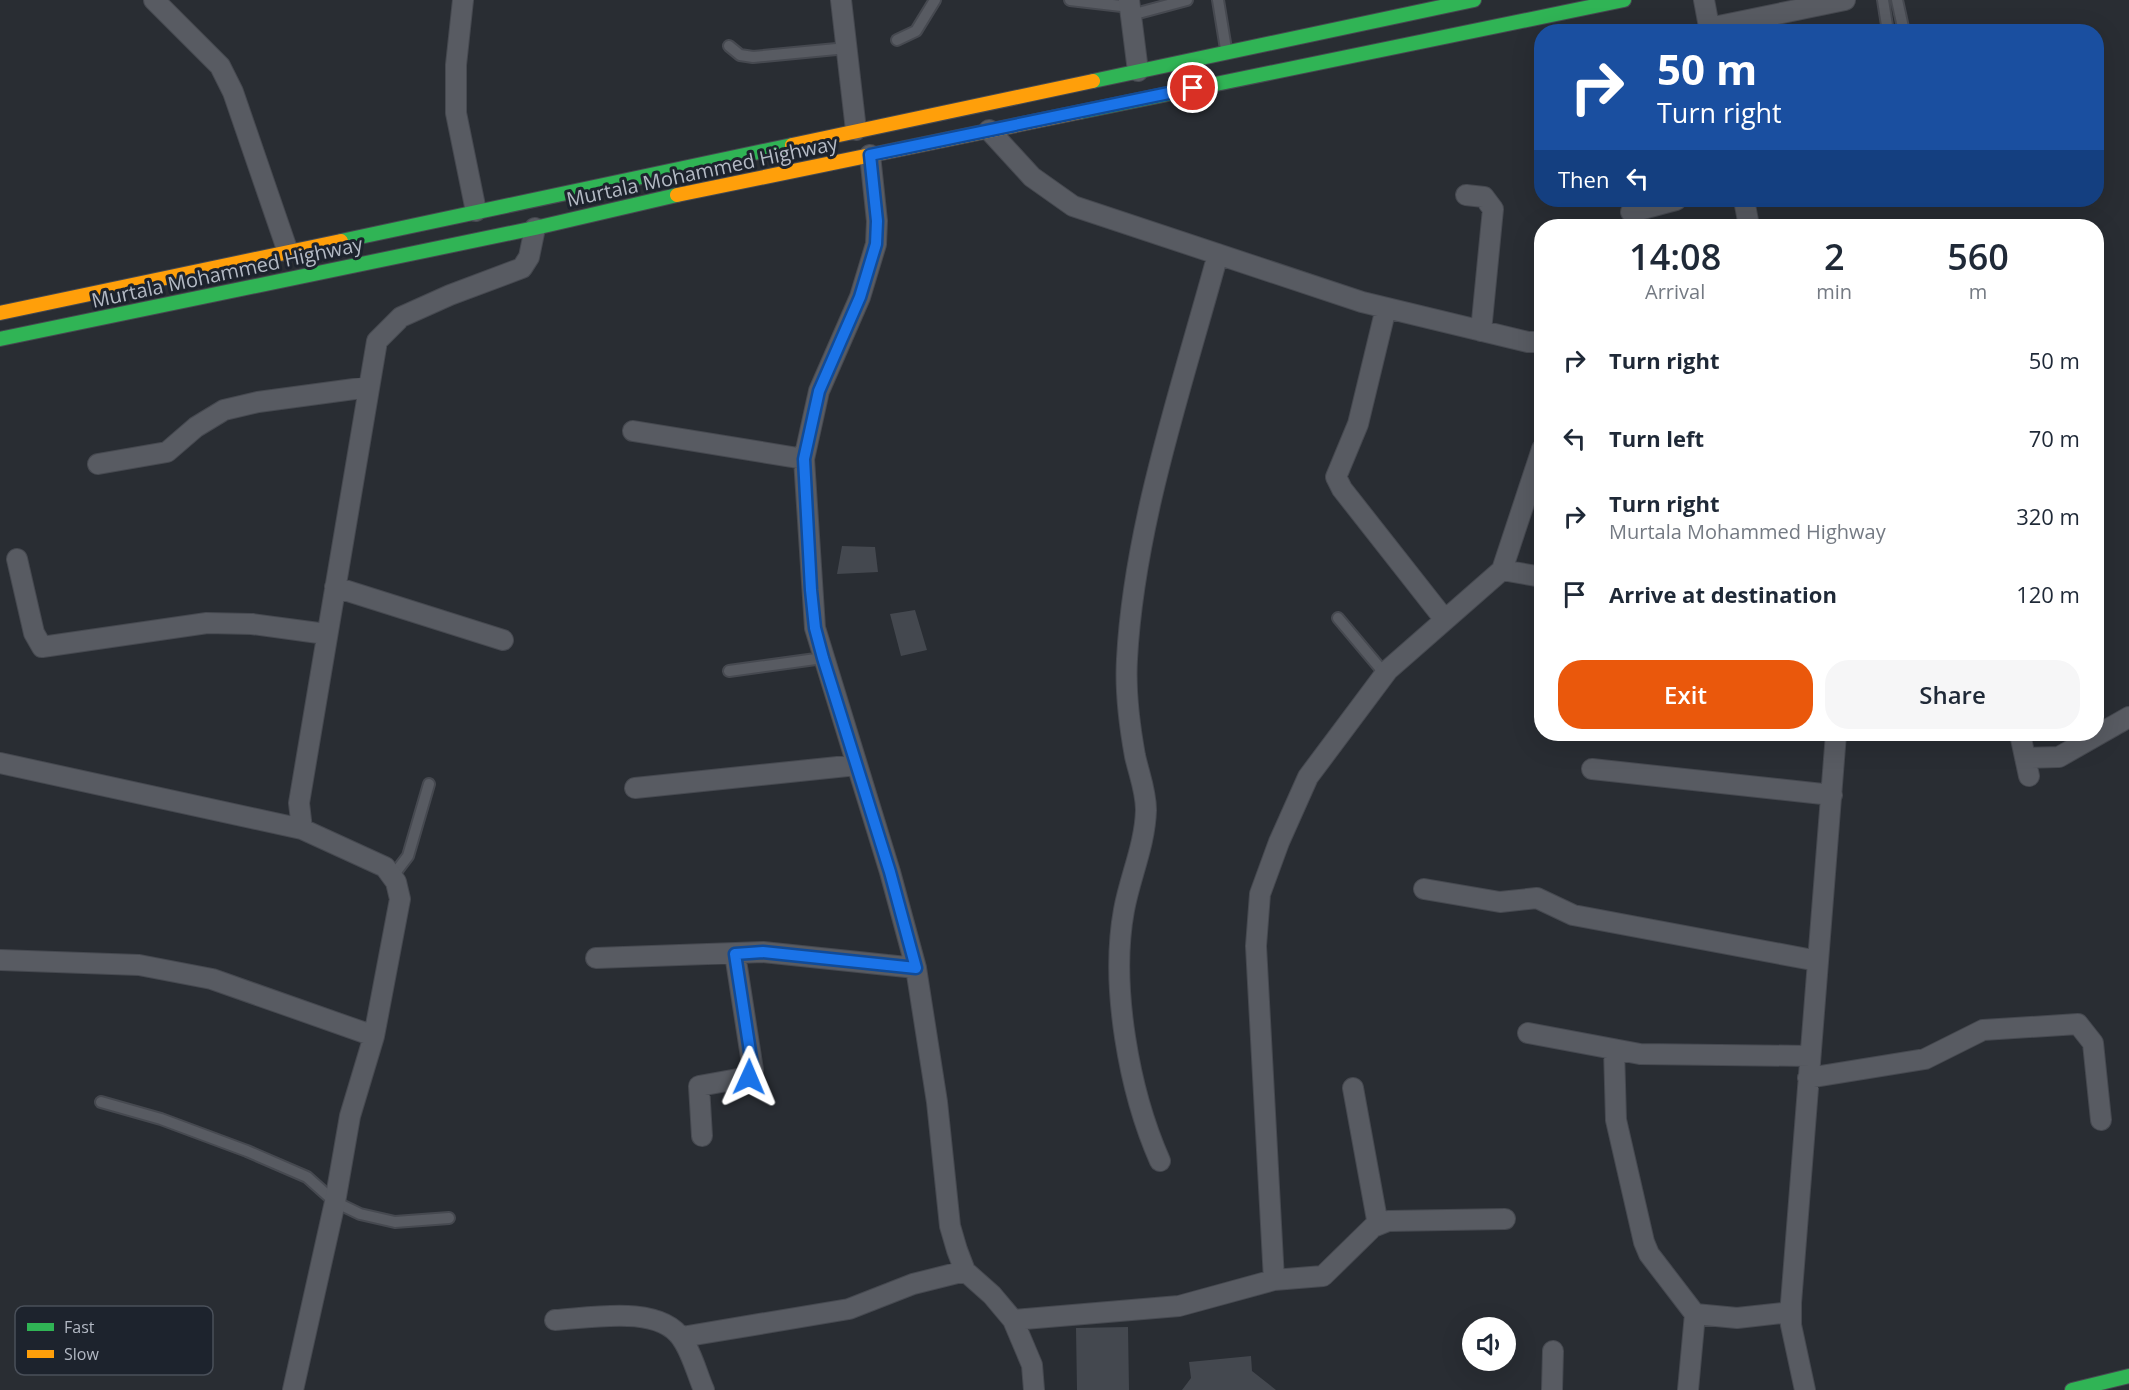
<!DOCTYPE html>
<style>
:root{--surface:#fff;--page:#f6f6f7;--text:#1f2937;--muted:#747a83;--accent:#ea580c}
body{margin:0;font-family:"Open Sans",sans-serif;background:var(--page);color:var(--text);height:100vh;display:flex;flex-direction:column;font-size:22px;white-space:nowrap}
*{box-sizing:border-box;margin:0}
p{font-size:20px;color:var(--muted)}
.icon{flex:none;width:33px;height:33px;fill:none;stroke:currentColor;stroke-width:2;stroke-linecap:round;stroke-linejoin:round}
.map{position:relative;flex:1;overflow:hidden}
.sheet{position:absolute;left:1534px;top:219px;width:570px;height:522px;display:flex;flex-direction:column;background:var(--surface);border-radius:24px;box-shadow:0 6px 24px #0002}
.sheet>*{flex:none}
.hud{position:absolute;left:1534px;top:24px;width:570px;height:183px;border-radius:24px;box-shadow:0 6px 24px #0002;background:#1a4fa0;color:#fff;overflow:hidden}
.tools{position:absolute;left:1462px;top:1317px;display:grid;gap:12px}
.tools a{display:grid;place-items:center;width:54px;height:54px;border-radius:50%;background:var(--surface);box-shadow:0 6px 24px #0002;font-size:30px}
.pin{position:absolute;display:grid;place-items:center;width:51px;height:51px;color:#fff;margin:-26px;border:3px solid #fff;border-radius:50%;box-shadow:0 2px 6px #0007}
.me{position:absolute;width:66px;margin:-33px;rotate:1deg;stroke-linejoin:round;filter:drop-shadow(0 0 4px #0008)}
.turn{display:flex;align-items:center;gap:21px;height:126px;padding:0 24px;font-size:27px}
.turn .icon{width:78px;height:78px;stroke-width:2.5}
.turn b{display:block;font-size:42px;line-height:51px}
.then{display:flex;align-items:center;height:57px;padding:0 24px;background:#0003;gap:12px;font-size:22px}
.eta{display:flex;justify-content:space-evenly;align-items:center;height:102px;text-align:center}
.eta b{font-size:36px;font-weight:600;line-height:42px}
.action{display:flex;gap:12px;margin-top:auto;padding:12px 24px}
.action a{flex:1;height:69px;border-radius:24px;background:var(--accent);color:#fff;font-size:24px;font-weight:600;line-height:69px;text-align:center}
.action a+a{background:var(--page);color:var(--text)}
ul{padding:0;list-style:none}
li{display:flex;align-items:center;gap:18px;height:78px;padding:0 24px}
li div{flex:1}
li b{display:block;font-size:22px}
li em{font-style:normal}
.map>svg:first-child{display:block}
</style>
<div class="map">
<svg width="2129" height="1390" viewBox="0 0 2129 1390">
<rect width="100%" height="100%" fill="#292d33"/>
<path fill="#44484f" d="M842 546 875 547 878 572 837 574Z
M915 610 927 650 901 656 890 614Z
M1128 1327 1129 1390H1077L1076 1328Z
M1251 1356 1252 1371 1276 1390H1182L1191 1378 1189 1362Z"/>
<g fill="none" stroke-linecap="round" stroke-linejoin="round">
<g stroke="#464950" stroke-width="14">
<path id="lane" d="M1070 0 1130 7
M1218 0 1226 49
M1883 0 1888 32
M1897 0 1904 32
M1131 15 1187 0
M897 40 916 31 935 0
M729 46 740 55 753 57 847 48
M1338 618 1385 674
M729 671 823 658
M392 877 408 856 429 784
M101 1102 161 1119 247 1151 307 1177 335 1202 360 1214 395 1222 449 1218"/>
</g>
<g stroke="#464950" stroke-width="22">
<path id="street" d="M154 0 220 66 233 92 288 252
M463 0 456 65V113L476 211
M841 0 856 130
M1129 0 1138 71
M1704 0 1710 32
M1709 28 1845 0
M989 130 1032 177 1073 206 1362 302 1528 342H1542
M870 155 877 221 876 244 860 297 819 391 804 459 815 628 890 872 916 968 937 1102 950 1226 957 1250 965 1271 992 1295 1013 1320 1032 1365 1034 1390
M1466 195 1484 197 1493 209 1481 331
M1744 200 1749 226
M1631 212 1676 200
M1386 308 1358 424 1336 477 1342 489 1445 620
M633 431 804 459
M98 464 167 452 196 427 224 410 258 402 369 387
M17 559 34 633 42 647 207 623 252 624 326 634
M1502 570 1542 577
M335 587 503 640
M2020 734 2029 776
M2025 758 2059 757 2129 717
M0 763 302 829
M1592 769 1832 795
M635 788 857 765
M1424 889 1500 902 1537 898 1573 915 1818 961
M596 958 763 952 916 968
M0 960 139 965 212 979 374 1036
M1528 1033 1640 1054 1810 1056
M1614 1049 1616 1120 1644 1242 1649 1254 1695 1314 1737 1318 1791 1312
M1808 1078 1925 1059 1983 1030 2078 1024 2093 1043 2101 1120
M1353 1088 1378 1225
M702 1136 699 1086 749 1077 753 1070 735 954
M1160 1161C1129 1091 1110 986 1124 910 1130 877 1145 845 1146 810 1146 791 1139 774 1135 756 1129 723 1125 692 1127 659 1134 525 1183 383 1218 254
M1274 1280 1256 946 1260 894 1279 842 1308 777 1388 670 1502 570 1542 449
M555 1320C590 1318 660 1304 682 1339 692 1353 697 1374 704 1390
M1013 1320 1179 1306 1274 1280 1323 1276 1373 1227 1388 1221 1505 1219
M682 1337 849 1309 913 1284 965 1271
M293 1390 335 1202 350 1116 374 1036 400 899 396 882 385 867 302 829 299 803 377 341 401 317 450 295 522 268 529 257 535 228
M1552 1390 1553 1351
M1688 1390 1695 1314
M1805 1390 1791 1325V1303L1836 734"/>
</g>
<g stroke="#464950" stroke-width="16">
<path id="fast" d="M1093 81 1474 0
M1080 112 1624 0
M341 241 792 145
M0 339 535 228 677 195
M2072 1390 2129 1376"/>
</g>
<g stroke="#464950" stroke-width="16">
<path id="slow" d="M792 145 1093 81
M677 195 1080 112
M0 313 341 241"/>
</g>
<use href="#lane" stroke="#585b62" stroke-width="10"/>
<use href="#street" stroke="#585b62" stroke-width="20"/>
<use href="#fast" stroke="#30b455" stroke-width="14"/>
<use href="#slow" stroke="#ff9f0a" stroke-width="14"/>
</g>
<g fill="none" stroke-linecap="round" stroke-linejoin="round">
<g stroke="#114b97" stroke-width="15">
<path id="route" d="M749 1077 753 1071 735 954 763 952 916 968 890 872 823 658 815 628 811 590 804 459 819 391 860 297 876 244 877 221 870 155 1193 88"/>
</g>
<use href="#route" stroke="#1a73e8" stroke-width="10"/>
</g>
<g text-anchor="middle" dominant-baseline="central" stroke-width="6" stroke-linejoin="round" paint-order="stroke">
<g font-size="20" fill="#b3b9c4" stroke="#1d232d">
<text transform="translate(702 171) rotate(-12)">Murtala Mohammed Highway</text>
<text transform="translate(227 272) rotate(-12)">Murtala Mohammed Highway</text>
</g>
</g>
<rect x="15" y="1306" width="198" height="69" rx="9" fill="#1d232d" stroke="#4a505a" stroke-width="1.5"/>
<rect x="27" y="1323" width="27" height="8" fill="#30b455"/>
<rect x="27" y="1350" width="27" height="8" fill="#ff9f0a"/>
<g font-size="16" fill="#b3b9c4">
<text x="64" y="1333">Fast</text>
<text x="64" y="1360">Slow</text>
</g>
</svg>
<div class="tools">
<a><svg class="icon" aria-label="sound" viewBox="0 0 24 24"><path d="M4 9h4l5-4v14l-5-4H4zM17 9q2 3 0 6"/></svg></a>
</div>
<div class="pin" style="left:1193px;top:88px;background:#d93025"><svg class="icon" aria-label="arrive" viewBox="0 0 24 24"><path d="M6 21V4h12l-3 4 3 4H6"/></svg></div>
<svg class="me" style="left:749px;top:1077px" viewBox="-20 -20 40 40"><path d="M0-17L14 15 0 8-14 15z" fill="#1a73e8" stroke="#fff" stroke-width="4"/></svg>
<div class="hud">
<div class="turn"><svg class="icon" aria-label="right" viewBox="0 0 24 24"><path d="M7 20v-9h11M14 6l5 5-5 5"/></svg><div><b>50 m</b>Turn right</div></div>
<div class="then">Then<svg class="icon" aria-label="left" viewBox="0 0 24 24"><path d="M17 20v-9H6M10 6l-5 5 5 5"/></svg></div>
</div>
<section class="sheet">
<div class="eta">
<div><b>14:08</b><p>Arrival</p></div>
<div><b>2</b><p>min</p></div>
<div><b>560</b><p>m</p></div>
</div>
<ul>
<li><svg class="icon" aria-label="right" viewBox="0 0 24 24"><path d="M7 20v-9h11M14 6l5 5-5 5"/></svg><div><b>Turn right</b></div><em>50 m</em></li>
<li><svg class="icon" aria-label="left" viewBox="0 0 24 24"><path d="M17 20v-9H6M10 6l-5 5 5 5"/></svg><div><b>Turn left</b></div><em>70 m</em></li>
<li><svg class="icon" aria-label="right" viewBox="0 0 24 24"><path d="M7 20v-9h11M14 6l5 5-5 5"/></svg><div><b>Turn right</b><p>Murtala Mohammed Highway</p></div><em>320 m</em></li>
<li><svg class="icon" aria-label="arrive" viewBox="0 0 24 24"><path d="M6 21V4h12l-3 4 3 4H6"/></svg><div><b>Arrive at destination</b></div><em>120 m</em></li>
</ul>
<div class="action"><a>Exit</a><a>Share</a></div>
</section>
</div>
